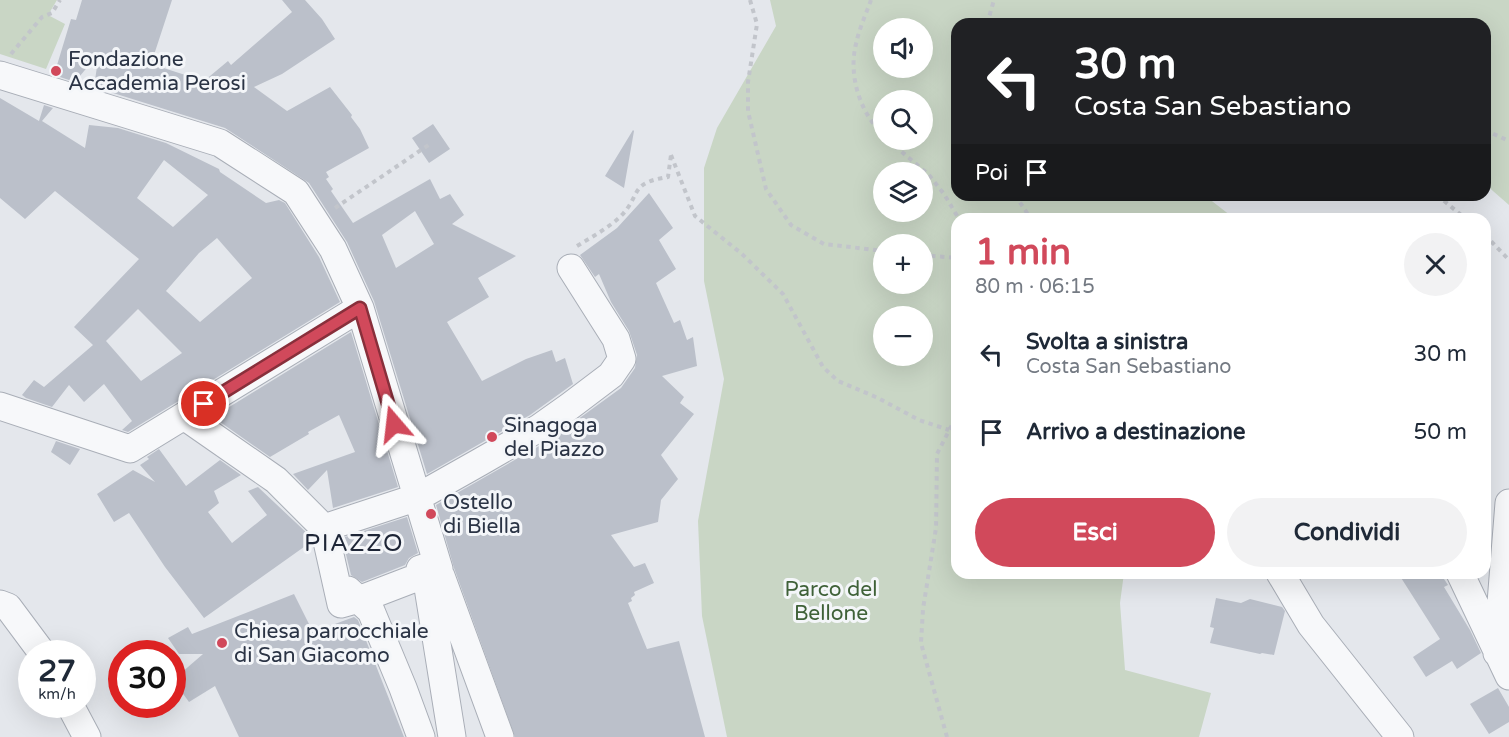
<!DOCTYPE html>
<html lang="it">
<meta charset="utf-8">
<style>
:root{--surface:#fff;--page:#f2f2f3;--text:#1f2937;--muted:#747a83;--accent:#d1495b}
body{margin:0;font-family:"Varela Round",sans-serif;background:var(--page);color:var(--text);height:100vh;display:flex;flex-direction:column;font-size:22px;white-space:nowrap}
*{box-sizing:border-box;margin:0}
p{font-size:20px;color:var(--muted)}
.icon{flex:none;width:33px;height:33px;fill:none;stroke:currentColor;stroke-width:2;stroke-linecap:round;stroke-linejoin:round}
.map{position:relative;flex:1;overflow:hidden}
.drawer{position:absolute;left:951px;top:213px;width:540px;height:366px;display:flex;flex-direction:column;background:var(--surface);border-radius:18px;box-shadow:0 6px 24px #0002}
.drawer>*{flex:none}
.hud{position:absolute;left:951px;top:18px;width:540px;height:183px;border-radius:18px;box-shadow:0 6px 24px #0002;background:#202124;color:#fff;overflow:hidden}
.buttons{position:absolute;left:873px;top:18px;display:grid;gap:12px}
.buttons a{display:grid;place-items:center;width:60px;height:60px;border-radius:50%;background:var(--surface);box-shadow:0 6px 24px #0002;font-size:30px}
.speed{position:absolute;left:18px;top:640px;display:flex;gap:12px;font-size:30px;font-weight:700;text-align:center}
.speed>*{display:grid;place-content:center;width:78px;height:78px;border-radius:50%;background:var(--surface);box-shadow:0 6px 24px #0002;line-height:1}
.speed small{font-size:15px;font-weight:400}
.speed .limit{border:9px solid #d22;background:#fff;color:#111}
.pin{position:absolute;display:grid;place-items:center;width:51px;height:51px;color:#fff;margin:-26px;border:3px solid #fff;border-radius:50%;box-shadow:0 2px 6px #0007}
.me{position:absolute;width:66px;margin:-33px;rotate:343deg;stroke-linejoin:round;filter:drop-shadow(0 0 4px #0008)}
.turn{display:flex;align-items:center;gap:21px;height:126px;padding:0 24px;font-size:27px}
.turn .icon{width:78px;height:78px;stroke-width:2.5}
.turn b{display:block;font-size:42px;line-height:51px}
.then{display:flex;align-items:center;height:57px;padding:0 24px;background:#0003;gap:12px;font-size:22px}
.round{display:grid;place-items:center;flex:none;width:63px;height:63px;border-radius:32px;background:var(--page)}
.headline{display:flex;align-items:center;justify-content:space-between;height:102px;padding:0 24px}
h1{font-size:36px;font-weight:700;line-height:45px;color:var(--accent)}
.action{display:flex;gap:12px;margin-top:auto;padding:12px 24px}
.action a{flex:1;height:69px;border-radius:36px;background:var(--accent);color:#fff;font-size:24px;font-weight:700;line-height:69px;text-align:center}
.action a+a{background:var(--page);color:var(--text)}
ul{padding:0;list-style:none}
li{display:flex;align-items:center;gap:18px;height:78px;padding:0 24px}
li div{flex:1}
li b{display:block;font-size:22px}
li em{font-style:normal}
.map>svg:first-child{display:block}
</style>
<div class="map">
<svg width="1509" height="737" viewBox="0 0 1509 737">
<rect width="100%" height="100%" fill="#e4e7ec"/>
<path fill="#c9d6c5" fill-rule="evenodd" d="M0 0H57L48 15 65 24 46 69 0 54Z
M770 0H1509V205L1485 184V24H957V195H1190L1208 198 1235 219H957V573H1124L1120 603 1125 670 1211 693 1199 737H727L702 616 698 521 724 379 704 281V168L717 128 776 26ZM884 28H922V68H884ZM884 100H922V140H884ZM884 172H922V212H884ZM884 244H922V284H884ZM884 316H922V356H884Z"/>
<path fill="#bbc0ca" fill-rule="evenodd" d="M82 0H172L151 64 204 81 228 61 231 65 292 12 282 0H305L322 19 335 39 282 74 254 87 287 111 330 87 352 115 351 117 360 129 369 148 326 172 329 177 326 179 333 189 331 191 353 223 430 179 440 199 450 194 464 215 452 224 516 256 478 278 489 297 447 322 482 381 526 359 552 350 556 362 565 358 573 384 530 415 427 474 374 301 347 242 309 183 225 128 94 87 99 53 75 82 54 75 71 19 76 20ZM415 211 434 244 396 268 382 235Z
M0 98 39 121 44 105 53 108 42 121 85 148 89 125 118 128 166 143 219 169 220 172 266 203 279 200 285 203 319 257 340 302 128 432 122 430 132 421 104 384 84 402 69 385 52 407 26 398 22 395 34 380 44 387 93 345 74 327 139 259 55 191 25 219 0 198ZM164 160 208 195 173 227 137 198ZM217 238 252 278 200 322 166 291 199 253ZM138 309 182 353 141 381 106 341Z
M433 124 450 149 429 163 412 138Z
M633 130 634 131 624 188 605 176Z
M649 193 673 228 659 240 676 269 656 283 674 323 680 320 687 340 693 337 697 366 662 376 684 397 680 403 694 414 661 455 678 479 661 500 658 522 611 535 634 567 645 563 654 583 634 592 635 595 631 598 632 601 628 603 647 649 679 641 705 737H515L454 568 436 505 548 441 621 388 635 368 637 355 629 331 611 302 599 274 595 277 580 255 617 228Z
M351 332 398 487 333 508 327 470 308 490 293 474 355 452 339 415 308 432 309 434 270 457 213 417Z
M56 441 80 449 70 465 51 452Z
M159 449 186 486 220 460 241 475 214 491 219 503 208 512 232 543 267 515 248 491 258 487 310 536 311 542 204 618 165 567 129 513 114 522 97 494 133 470 155 482 140 465 149 459 147 457Z
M407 517 418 553 409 558 405 565 362 582 351 575 342 538Z
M1398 573H1440L1448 585 1444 587 1470 630 1481 653 1457 669 1452 661 1426 677 1413 657 1440 639Z
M294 594 313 632 354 617 358 620 404 737H239L215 686 189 702 173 680 203 654H179L168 638 188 627 192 634Z
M1216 598 1241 603 1250 599 1282 607 1285 611 1274 655 1262 653 1260 654 1210 643 1214 628 1210 627Z
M1498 688 1509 707V722L1489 734 1470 704Z"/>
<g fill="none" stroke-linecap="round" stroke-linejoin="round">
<g stroke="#a9aeb7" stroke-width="29">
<path id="street" d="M0 75 220 143 296 192 333 249 360 308 439 569 366 597 341 604 324 528
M0 406 130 449 360 308
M184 416 276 480 324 528 418 497 480 462 539 428 570 406 611 375 622 359 616 339 571 268
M420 569 426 567 437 570 441 576 500 737
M1280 573 1311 625 1400 737
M1460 573 1509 676
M426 575 452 737
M348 590 371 611 403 688 421 737
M0 604 8 607 43 654
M1497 653 1509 503
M70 705 87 737"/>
</g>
<path stroke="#c2c5cb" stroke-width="4" stroke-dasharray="4.5 4.5" stroke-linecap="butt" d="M750 0 757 24 748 82V111L766 189 791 225 824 244 884 251
M871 0C866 14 859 29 856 44 848 75 860 114 884 135
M987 24 994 0
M11 54 42 17 52 13 60 0
M1485 130 1509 141
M888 140 929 175 944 194 959 219
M671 155 695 216 742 254 783 294 823 367 838 381 878 398 919 420 949 430
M1015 195 1031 219
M1437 195 1466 219
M335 208 430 144
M1485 235 1509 260
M577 246C592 237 608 228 620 217 642 195 628 183 668 177L671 155
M922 255 957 258
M947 737 921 643 923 609 936 528 937 454 957 415"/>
<use href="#street" stroke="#f7f8fa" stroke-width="27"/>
</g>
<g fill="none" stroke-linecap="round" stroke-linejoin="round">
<g stroke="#882f3b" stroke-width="15">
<path id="route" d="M204 404 360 308 394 424"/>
</g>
<use href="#route" stroke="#d1495b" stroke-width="10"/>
</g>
<g fill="#d1495b" stroke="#f4f6f9" stroke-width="2">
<circle cx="56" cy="71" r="6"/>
<circle cx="492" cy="437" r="6"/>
<circle cx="431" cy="514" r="6"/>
<circle cx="222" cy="643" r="6"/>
</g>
<g text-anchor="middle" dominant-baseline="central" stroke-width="6" stroke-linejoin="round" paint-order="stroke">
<g font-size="21" fill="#2b3445" stroke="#f4f6f9" text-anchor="start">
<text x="68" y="59">Fondazione<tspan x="68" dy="24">Accademia Perosi</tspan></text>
<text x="504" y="425">Sinagoga<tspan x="504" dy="24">del Piazzo</tspan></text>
<text x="443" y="502">Ostello<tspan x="443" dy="24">di Biella</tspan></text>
<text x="234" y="631">Chiesa parrocchiale<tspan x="234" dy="24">di San Giacomo</tspan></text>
</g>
<g font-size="21" fill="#3f6138" stroke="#f4f6f9">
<text x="831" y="589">Parco del<tspan x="831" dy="24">Bellone</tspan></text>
</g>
<g font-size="24" letter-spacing="1.5" fill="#1d2536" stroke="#f4f6f9">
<text x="354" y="543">PIAZZO</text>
</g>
</g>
</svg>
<div class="buttons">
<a><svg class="icon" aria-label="sound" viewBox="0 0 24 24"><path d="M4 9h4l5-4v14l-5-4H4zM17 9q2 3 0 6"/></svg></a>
<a><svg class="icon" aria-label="search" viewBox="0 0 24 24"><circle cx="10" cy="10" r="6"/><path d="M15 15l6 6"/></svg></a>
<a><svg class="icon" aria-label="layers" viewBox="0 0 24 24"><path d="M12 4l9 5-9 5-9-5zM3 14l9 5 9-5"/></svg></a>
<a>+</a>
<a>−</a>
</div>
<div class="speed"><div>27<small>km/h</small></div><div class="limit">30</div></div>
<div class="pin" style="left:204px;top:404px;background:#d93025"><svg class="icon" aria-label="arrive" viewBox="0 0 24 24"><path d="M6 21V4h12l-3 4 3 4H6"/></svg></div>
<svg class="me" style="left:394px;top:424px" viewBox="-20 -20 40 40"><path d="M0-17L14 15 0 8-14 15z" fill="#d1495b" stroke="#fff" stroke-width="4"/></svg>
<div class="hud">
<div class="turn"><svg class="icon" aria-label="left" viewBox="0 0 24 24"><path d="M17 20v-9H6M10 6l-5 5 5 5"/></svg><div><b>30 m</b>Costa San Sebastiano</div></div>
<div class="then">Poi<svg class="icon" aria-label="arrive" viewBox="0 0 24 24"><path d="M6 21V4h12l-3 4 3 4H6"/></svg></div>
</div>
<section class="drawer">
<div class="headline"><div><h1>1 min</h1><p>80 m · 06:15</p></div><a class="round"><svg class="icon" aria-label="close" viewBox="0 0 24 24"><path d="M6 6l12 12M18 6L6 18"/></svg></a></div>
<ul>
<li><svg class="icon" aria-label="left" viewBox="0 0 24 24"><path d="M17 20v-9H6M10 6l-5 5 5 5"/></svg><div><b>Svolta a sinistra</b><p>Costa San Sebastiano</p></div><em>30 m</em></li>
<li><svg class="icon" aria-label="arrive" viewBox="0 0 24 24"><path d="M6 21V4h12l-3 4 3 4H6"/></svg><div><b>Arrivo a destinazione</b></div><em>50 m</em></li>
</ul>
<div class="action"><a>Esci</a><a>Condividi</a></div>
</section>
</div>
